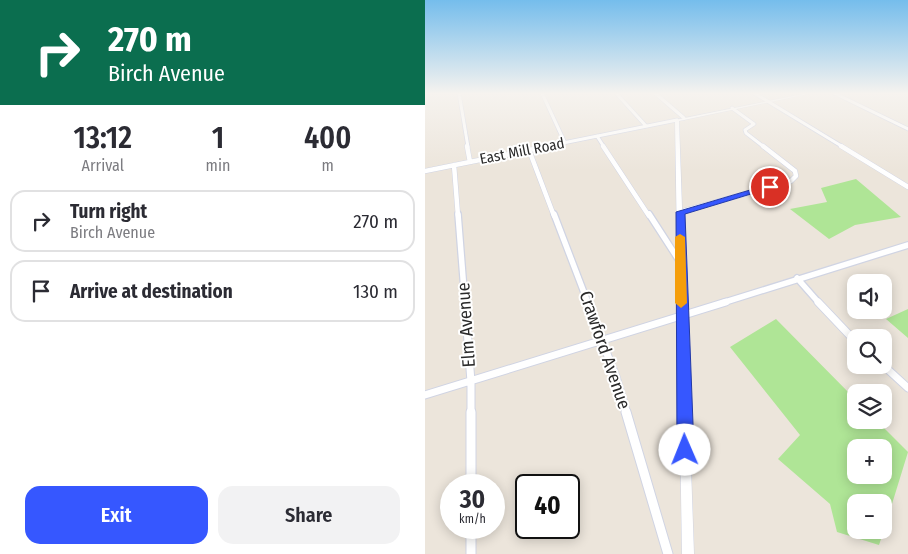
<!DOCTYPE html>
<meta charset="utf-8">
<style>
:root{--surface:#fff;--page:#f2f2f3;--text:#2b2b33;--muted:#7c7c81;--line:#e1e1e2;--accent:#3657ff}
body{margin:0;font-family:"Fira Sans Condensed",sans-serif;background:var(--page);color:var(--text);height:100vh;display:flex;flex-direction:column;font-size:19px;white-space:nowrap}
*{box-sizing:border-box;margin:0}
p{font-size:16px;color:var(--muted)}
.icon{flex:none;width:28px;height:28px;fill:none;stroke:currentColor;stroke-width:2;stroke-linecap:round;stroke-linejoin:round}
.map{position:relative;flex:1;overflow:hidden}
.side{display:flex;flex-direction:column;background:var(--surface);width:425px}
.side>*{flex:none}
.hud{background:#0b6e4f;color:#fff;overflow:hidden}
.buttons{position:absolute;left:422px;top:274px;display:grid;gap:10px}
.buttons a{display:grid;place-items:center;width:45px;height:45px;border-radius:10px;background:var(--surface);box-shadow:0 2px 12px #0003;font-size:25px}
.speed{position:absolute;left:15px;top:474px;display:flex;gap:10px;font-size:25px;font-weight:700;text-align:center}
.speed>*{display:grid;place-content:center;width:65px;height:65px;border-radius:50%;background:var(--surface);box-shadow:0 2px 12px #0003;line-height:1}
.speed small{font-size:12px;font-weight:400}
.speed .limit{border:2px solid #111;border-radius:8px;background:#fff;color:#111}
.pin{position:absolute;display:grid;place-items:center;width:42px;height:42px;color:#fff;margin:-21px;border:2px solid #fff;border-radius:50%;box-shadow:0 1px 5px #0007}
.me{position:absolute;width:55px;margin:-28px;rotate:359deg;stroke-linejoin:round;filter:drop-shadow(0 0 4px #0008)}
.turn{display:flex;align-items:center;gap:18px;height:105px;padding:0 25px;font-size:22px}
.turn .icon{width:65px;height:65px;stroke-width:2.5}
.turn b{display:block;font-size:35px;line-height:42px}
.eta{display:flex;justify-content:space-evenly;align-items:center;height:85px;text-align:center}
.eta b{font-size:30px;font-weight:600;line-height:35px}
.primary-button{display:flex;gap:10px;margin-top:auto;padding:10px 25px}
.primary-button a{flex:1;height:58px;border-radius:15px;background:var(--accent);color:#fff;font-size:20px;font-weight:600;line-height:58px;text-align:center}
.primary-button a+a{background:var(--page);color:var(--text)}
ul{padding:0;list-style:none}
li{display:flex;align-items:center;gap:15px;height:62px;margin:0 10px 8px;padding:0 15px;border:2px solid var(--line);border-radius:15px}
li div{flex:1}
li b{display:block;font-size:19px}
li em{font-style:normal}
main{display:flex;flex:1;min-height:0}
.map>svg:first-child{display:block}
</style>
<main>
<section class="side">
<div class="hud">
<div class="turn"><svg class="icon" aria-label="right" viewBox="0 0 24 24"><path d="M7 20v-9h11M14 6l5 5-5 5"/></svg><div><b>270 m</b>Birch Avenue</div></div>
</div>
<div class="eta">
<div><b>13:12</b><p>Arrival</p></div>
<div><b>1</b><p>min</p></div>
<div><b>400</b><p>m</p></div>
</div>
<ul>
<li><svg class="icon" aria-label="right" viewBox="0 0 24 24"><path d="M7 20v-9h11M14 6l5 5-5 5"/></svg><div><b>Turn right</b><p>Birch Avenue</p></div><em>270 m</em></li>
<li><svg class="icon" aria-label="arrive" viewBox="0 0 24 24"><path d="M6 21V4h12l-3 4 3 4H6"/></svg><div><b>Arrive at destination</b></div><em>130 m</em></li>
</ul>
<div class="primary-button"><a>Exit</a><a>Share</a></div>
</section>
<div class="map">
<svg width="483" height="554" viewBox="0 0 483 554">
<rect width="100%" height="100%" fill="#ece5db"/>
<path fill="#afe596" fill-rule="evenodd" d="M431 179 476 217 430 225 404 239 365 209 402 202 396 188Z
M483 309V338L461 319Z
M351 319 431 400V420H451L483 452 459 530V502H431V530H459L454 545 412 532 405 504 353 459 375 435 305 347ZM431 448H459V475H431Z"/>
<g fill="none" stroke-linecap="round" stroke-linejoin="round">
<g stroke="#d0d4e3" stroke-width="4.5">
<path id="minor-far4" d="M34 93 43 147
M117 93 140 143
M191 93 221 126
M230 93 259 118
M329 93 418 147
M409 93 483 129
M307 108 329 124 320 130 321 133 339 147
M172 136 179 147
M118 147 252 120"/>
</g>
<g stroke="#d0d4e3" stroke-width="5.5">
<path id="minor-far3" d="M42 146 45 162
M178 146 224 216
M416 146 483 187
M104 150 129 216
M29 165 33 216
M0 171 124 146
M255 212 366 181 371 176 370 171 338 146"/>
</g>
<g stroke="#d0d4e3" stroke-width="8">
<path id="minor-far2" d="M33 214 40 303
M129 214 163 303
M224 214 255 262
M372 278 394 303
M297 303 483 245"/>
</g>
<g stroke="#d0d4e3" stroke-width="9">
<path id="minor-far1" d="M40 302 46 382V414
M162 302 191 377 202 414
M393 302 431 342
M458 365 483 388
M0 395 301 302"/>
</g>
<g stroke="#d0d4e3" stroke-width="11">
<path id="minor" d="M46 412V485
M201 412 243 554
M46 528V554"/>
</g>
<g stroke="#d0d4e3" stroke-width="1">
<path id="tertiary" d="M383 93H388L254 121 269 554H257L250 120Z"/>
</g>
<use href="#minor-far4" stroke="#fff" stroke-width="3"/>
<use href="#minor-far3" stroke="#fff" stroke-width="4.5"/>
<use href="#minor-far2" stroke="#fff" stroke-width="5.5"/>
<use href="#minor-far1" stroke="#fff" stroke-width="7"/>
<use href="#minor" stroke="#fff" stroke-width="9"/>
<use href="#tertiary" fill="#fff" fill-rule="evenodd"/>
</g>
<linearGradient id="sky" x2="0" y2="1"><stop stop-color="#75bdec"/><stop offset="0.55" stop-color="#f6f3ef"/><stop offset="1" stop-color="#f6f3ef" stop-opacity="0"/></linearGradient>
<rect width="483" height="170" fill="url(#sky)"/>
<path fill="#3657ff" stroke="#2339a6" d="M342 185 349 187 260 214 269 450 266 456 260 459 255 456 252 450 251 212Z"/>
<path fill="#f59e0b" d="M255 234 260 237 262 303 256 308 250 303V237Z"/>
<g text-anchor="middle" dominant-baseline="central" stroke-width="4" stroke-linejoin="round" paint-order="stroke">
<g font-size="15" fill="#2a2a2a" stroke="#fff">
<text transform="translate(97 151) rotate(-11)">East Mill Road</text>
</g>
<g font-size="18" fill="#2a2a2a" stroke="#fff">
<text transform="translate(41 325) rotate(-94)">Elm Avenue</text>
<text transform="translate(180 350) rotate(71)">Crawford Avenue</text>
</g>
</g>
</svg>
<div class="buttons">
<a><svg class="icon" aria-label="sound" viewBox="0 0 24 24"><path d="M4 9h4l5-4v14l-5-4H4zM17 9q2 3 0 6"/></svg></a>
<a><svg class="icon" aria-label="search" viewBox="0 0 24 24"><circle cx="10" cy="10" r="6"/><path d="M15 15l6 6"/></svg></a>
<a><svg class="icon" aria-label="layers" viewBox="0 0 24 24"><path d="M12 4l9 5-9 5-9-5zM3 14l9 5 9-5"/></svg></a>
<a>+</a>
<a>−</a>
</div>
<div class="speed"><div>30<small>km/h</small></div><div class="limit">40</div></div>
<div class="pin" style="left:345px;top:187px;background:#d93025"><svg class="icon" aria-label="arrive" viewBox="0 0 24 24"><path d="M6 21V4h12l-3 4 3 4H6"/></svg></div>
<svg class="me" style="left:260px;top:450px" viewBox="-20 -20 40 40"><circle r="19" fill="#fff"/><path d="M0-13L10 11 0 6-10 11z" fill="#3657ff"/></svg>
</div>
</main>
